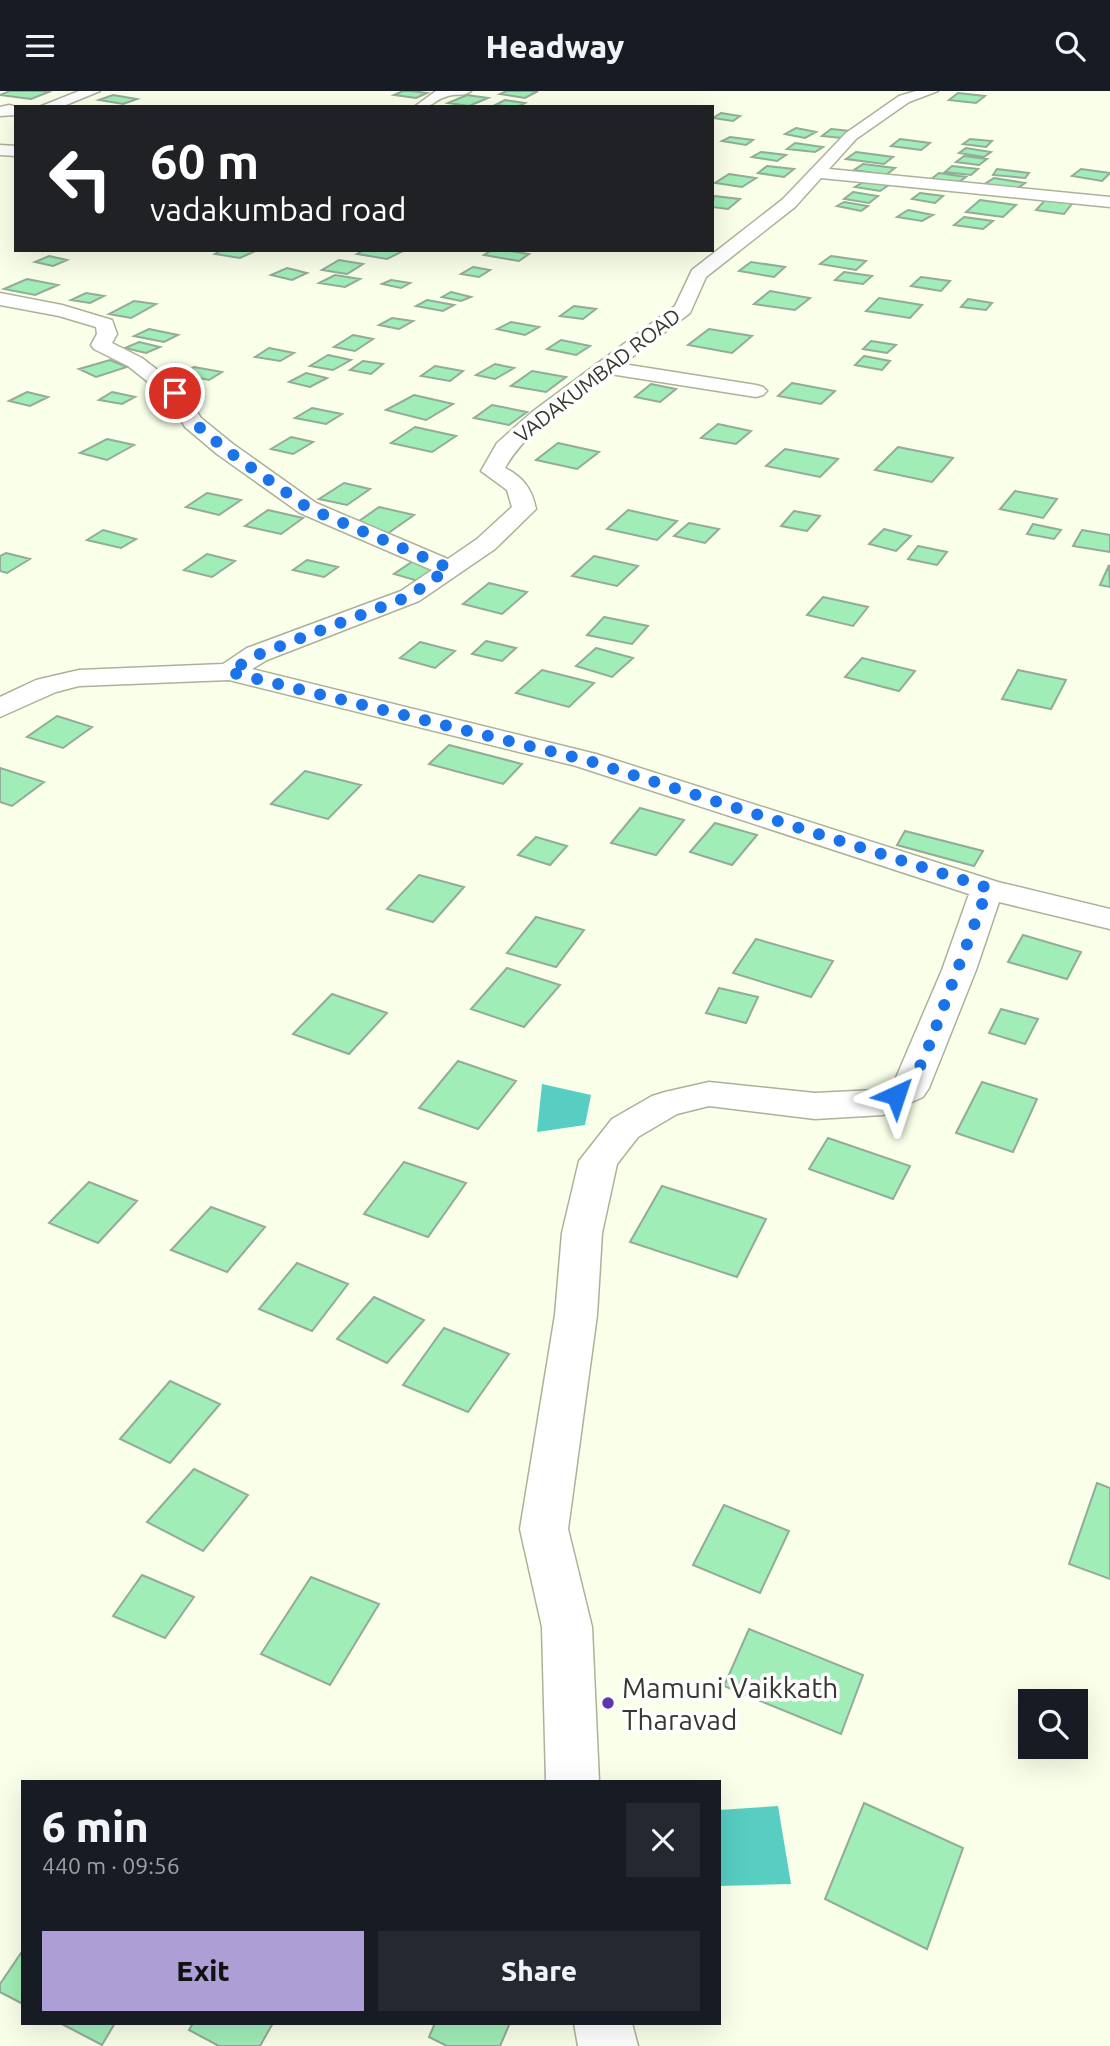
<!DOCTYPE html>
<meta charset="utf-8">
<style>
:root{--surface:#171b24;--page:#242831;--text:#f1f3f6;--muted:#9ea1a6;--accent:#ad9fd6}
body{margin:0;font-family:Ubuntu,sans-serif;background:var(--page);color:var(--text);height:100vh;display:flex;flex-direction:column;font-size:26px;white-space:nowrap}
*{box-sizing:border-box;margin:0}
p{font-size:23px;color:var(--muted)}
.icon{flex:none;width:38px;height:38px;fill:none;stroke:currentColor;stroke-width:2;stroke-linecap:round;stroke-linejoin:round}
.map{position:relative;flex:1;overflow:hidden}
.panel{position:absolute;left:21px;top:1689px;width:700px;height:245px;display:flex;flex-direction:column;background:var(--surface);border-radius:0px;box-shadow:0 7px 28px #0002}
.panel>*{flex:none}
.hud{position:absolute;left:14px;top:14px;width:700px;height:147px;border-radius:0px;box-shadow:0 7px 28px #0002;background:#202124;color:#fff;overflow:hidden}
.buttons{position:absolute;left:1018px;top:1598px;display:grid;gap:14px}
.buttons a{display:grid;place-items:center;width:70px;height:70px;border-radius:0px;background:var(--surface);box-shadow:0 7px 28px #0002;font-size:35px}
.pin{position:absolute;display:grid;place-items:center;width:60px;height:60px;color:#fff;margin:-30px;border:4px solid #fff;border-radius:50%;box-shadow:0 2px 7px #0007}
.me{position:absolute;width:77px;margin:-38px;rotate:42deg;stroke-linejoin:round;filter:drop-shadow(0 0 5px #0008)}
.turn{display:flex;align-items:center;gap:24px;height:147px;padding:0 21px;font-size:32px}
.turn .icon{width:91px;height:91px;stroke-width:2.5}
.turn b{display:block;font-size:49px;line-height:60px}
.round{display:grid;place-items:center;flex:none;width:74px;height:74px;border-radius:0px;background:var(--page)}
.overview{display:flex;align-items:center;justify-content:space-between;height:119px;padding:0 21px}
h1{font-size:42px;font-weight:800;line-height:52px}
.cta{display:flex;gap:14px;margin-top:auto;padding:14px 21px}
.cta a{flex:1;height:80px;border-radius:0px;background:var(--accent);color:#111;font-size:28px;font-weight:800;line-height:80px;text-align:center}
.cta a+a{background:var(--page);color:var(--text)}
header{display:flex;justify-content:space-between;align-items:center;height:91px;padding:0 21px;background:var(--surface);font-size:32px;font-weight:800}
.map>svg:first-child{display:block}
</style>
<header><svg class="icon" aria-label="menu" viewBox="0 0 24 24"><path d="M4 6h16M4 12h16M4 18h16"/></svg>Headway<svg class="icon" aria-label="search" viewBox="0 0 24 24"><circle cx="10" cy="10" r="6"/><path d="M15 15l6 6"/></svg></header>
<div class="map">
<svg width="1110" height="1955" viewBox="0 0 1110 1955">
<rect width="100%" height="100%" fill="#f9ffe9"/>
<path fill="#58cec3" d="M542 993 591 1004 585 1034 537 1041Z
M778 1715 791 1793 719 1795V1719Z"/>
<path fill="#a0edb7" stroke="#93ab99" stroke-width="2" d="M10 0H43L49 1 31 8 0 4Z
M403 0H411L427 2 416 7 394 4Z
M507 0H538L525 7 500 3Z
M958 2 985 5 976 12 949 9Z
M113 4 137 8 123 13 99 9Z
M467 4 488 7 469 15 448 12Z
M505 9 525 12 517 16 495 14Z
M721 22 740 25 733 30 713 27Z
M796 37 816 41 805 47 785 43Z
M831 38 851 40 842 47 822 45Z
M730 46 753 49 746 54 722 50Z
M900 48 930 52 921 59 891 55Z
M970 48 992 50 986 56 963 53Z
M795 52 823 56 815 61 787 58Z
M966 57 991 61 984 66 959 62Z
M761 61 786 64 777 70 752 66Z
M856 61 893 66 884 73 846 68Z
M964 65 987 68 979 74 956 71Z
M863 73 895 77 886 84 854 79Z
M767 75 794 78 784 86 758 82Z
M952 75 978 78 971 84 945 81Z
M997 78 1029 82 1025 87 993 84Z
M1081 78 1110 82 1102 90 1072 85Z
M939 82 966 86 958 92 931 88Z
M729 83 756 87 742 96 715 92Z
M994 87 1025 92 1015 99 983 94Z
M867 89 892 92 880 100 855 96Z
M853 101 878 105 869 112 844 108Z
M920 102 943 105 935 112 912 108Z
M714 105 740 108 728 118 712 116Z
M1047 107 1074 110 1064 123 1036 119Z
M980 109 1016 114 1003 126 966 121Z
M844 111 868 115 861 120 837 115Z
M908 119 933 124 922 130 897 126Z
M964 126 993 130 983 138 954 134Z
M222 159H244L253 161 240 167 215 163Z
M364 159H400L403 160 387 168 357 163Z
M492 159H503L529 163 519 170 484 164Z
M49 165 67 169 53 175 35 171Z
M831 165 866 170 856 179 820 173Z
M339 169 363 173 347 183 322 179Z
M751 171 785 176 774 186 739 180Z
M473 176 490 179 479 186 461 183Z
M287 177 307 182 292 189 271 184Z
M844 181 872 185 863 193 835 189Z
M335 184 360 188 345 196 319 192Z
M921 186 950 190 941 200 911 195Z
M27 188 58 194 35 204 4 198Z
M391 189 410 192 401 197 382 193Z
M770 200 810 207 795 219 754 213Z
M451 201 471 206 461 210 442 206Z
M86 202 104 205 90 212 71 209Z
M879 207 922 214 910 227 866 220Z
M968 208 992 212 986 219 961 216Z
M427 209 454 214 443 220 416 215Z
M134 210 156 213 131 227 109 223Z
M574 215 596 218 583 228 560 225Z
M392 227 413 230 399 238 379 234Z
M511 231 539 236 525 244 497 238Z
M149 238 178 244 164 251 134 245Z
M709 238 752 245 732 262 688 254Z
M353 244 373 248 355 260 334 256Z
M561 249 590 255 576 264 547 258Z
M871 250 896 254 887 262 863 258Z
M139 251 160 256 146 262 125 257Z
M269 257 294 262 280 270 255 266Z
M328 264 351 269 333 279 310 275Z
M864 265 890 270 882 279 855 274Z
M110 269 127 276 96 286 79 278Z
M363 270 383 273 371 283 350 279Z
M495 273 514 277 495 288 476 284Z
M435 275 463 280 450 290 421 285Z
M194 276 222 281 209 289 180 283Z
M532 280 566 286 546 301 511 295Z
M306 282 327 287 310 296 289 291Z
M792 292 835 300 821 313 778 305Z
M651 293 676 298 660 311 635 306Z
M27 301 48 306 30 315 9 310Z
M112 301 135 306 122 313 99 309Z
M414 304 453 313 426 329 386 319Z
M492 314 527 321 509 334 474 327Z
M312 317 342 323 326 333 295 327Z
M718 333 751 340 736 353 701 347Z
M415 336 456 345 432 361 391 352Z
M291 346 313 351 293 363 271 358Z
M107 348 134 354 107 369 80 362Z
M558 352 599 361 577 378 536 369Z
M898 356 953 367 932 391 875 379Z
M785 358 838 368 820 386 766 375Z
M344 392 370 398 347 414 319 408Z
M1015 400 1057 408 1043 427 1000 418Z
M207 402 241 409 219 424 186 416Z
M379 416 414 424 387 443 352 435Z
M268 419 303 427 281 443 245 435Z
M628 419 677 430 657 449 607 438Z
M794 420 820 425 807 440 781 435Z
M689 432 719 438 705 452 674 445Z
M1033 433 1061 439 1054 448 1027 443Z
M884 438 911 445 896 460 869 453Z
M103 439 136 448 121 457 87 449Z
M1082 439 1110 444V461L1073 455Z
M918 455 947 461 937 474 908 468Z
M6 462 30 468 7 482 0 480V465Z
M207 463 235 470 212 486 184 479Z
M594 465 638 475 617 495 572 485Z
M307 469 338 476 324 486 293 479Z
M413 470 437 476 418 490 394 483Z
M1109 474 1110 496 1100 494Z
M489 492 527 501 502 523 463 513Z
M823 506 868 516 853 535 807 524Z
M604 526 648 535 632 553 587 544Z
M486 550 516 557 502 570 472 563Z
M420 551 455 560 435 577 400 567Z
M596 557 633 567 612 586 576 575Z
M862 567 915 580 899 600 845 586Z
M542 579 594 592 569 616 516 602Z
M1018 579 1066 589 1051 618 1002 608Z
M57 625 92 636 63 657 27 646Z
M449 654 522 673 503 693 429 673Z
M0 677 44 691 12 715 0 711Z
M305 680 361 694 328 728 271 713Z
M640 717 684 729 656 764 611 752Z
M715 732 757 744 732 774 690 761Z
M905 740 983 760 974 775 897 754Z
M536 746 567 755 550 774 518 764Z
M419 784 464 796 433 831 387 818Z
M536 826 584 839 556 876 507 862Z
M1023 844 1081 861 1067 888 1008 871Z
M756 848 833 870 811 906 733 882Z
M507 877 560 894 524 936 471 918Z
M719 897 758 906 746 932 706 922Z
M332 903 387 922 349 963 293 943Z
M1001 918 1038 928 1025 953 989 942Z
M458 970 516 990 478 1038 419 1017Z
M982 991 1037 1008 1013 1061 956 1042Z
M828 1047 910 1075 893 1108 809 1078Z
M404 1071 466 1092 428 1146 364 1123Z
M89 1091 137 1110 98 1152 49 1132Z
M662 1095 766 1128 737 1186 630 1151Z
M211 1116 265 1136 227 1181 171 1159Z
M297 1172 348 1193 312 1240 259 1218Z
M374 1206 424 1229 387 1272 337 1248Z
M444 1237 509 1263 468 1321 403 1294Z
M170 1290 220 1313 170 1372 120 1348Z
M194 1378 248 1404 203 1460 147 1431Z
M1097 1392 1110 1397V1488L1069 1473Z
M724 1414 789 1440 760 1502 693 1474Z
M142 1484 194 1506 165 1547 113 1525Z
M311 1486 379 1513 330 1594 261 1563Z
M749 1538 863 1584 841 1643 724 1595Z
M864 1712 963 1757 927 1858 825 1808Z
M23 1859V1913L0 1901V1893Z
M60 1932H115L102 1954Z
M193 1932H273L260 1955H219L189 1939Z
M435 1932H510L500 1955H447L429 1946Z"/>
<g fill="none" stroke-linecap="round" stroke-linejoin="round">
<g stroke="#acb298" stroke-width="3">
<path id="street" d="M79 0H100L61 16H39Z
M436 0H471C463 6 457 2 448 5 431 10 437 16 414 16Z
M916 0H938L909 11 856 48 829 78 1110 106V116L821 87 795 116 706 186 690 222 623 273 756 294 763 296 767 300 763 304 756 306 610 283C574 310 527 337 505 377 523 386 532 398 536 418L495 458 419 510 267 569 252 578 596 663 998 791 1110 818V838L999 811 976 879 929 997 923 1006 883 1024 815 1028 709 1015 677 1023 638 1046 617 1073 602 1142 597 1224 568 1438 592 1536 599 1690H546L542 1536 520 1438 555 1224 562 1142 579 1070 612 1028 652 1005 665 1001 709 991 815 1002 876 999 895 989 942 879 969 803 576 675 229 589 79 595 56 601 0 626V606L36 589 79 579 223 573 247 557 401 500 432 479 300 422 217 363 185 336 167 306 128 275 94 258 91 254 97 243 96 236 59 225 0 214V202L62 214 112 229 117 243 112 252 142 267 182 298 201 327 233 353 316 412 448 468 477 448 512 416 507 399 481 380 497 352 532 321 675 215 692 179 783 108 846 42 899 5Z
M9 14 17 16 16 24 0 25V16Z
M0 54 16 55V65L0 64Z
M574 1932H632L638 1955H578Z"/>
</g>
<use href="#street" fill="#fff" fill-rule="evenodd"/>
</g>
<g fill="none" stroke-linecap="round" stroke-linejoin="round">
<path stroke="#1a73e8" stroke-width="12" stroke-dasharray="0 21.6" d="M175 302 193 331 225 358 308 417 449 477 410 505 257 564 229 581 586 669 988 797 927 960 910 997 896 1004"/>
</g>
<circle fill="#5a38b0" stroke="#fff" stroke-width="2.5" cx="608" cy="1612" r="7"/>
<g text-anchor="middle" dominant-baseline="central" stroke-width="7" stroke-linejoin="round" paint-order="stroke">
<g font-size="21" fill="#37392f" stroke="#fff">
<text transform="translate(597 284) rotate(-38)">VADAKUMBAD ROAD</text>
</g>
<g font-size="28" fill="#37392f" stroke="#fff" text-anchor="start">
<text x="622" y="1596">Mamuni Vaikkath<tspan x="622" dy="32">Tharavad</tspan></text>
</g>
</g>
</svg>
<div class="buttons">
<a><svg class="icon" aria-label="search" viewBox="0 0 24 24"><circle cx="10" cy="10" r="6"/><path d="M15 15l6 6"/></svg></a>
</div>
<div class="pin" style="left:175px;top:302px;background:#d93025"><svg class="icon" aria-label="arrive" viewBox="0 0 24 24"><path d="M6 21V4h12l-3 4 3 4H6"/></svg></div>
<svg class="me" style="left:896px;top:1004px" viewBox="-20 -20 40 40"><path d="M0-17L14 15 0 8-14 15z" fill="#1a73e8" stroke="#fff" stroke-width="4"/></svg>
<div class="hud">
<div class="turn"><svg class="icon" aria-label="left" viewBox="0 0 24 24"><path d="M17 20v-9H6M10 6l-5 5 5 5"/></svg><div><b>60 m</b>vadakumbad road</div></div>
</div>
<section class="panel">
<div class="overview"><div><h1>6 min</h1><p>440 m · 09:56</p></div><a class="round"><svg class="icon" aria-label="close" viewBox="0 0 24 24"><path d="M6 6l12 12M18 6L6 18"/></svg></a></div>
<div class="cta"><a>Exit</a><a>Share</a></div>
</section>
</div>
